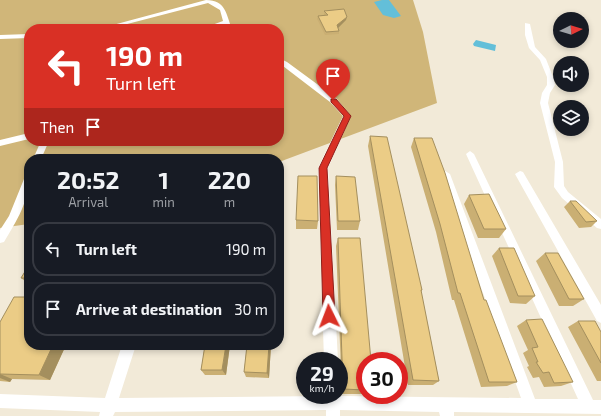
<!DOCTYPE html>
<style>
:root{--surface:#171b24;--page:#20242c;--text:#f1f3f6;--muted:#9ea1a6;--line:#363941}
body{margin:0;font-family:"Exo 2",sans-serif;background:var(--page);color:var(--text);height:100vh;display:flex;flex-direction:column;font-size:15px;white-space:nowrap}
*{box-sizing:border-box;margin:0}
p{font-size:13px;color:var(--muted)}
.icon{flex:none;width:22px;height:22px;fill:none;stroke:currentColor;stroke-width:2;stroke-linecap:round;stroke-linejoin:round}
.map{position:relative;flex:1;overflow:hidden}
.side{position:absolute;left:24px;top:154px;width:260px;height:196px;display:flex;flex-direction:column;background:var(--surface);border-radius:16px;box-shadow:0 2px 6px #0003}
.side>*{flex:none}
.top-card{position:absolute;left:24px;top:24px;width:260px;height:122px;border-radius:16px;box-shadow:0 2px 6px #0003;background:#d93025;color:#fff;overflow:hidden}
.needle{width:26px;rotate:85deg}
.fabs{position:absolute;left:553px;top:12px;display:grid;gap:8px}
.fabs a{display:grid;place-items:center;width:36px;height:36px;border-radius:50%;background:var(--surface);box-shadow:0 2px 6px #0003;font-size:20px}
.speed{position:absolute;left:296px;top:352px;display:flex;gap:8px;font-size:20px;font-weight:700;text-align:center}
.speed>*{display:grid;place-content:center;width:52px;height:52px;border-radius:50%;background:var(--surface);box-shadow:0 2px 6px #0003;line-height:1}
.speed small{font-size:10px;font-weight:400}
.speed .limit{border:6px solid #d22;background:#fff;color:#111}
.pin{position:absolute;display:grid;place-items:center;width:34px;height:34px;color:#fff;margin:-41px -17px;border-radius:50% 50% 50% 0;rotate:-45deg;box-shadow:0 0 4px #0007}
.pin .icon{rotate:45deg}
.me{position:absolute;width:44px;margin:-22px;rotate:357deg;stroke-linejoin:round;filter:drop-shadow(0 0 3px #0008)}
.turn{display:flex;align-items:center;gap:14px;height:84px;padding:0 16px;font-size:18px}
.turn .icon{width:52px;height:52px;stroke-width:2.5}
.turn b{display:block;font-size:28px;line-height:34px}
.then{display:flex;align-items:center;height:38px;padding:0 16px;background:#0003;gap:8px;font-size:15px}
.eta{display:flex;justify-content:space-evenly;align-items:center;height:68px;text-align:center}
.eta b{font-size:24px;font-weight:700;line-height:28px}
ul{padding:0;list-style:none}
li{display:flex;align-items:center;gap:12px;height:54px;margin:0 8px 6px;padding:0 8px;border:2px solid var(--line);border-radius:16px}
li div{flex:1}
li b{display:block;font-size:15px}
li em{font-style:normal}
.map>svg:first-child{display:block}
</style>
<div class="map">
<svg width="601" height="416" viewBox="0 0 601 416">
<rect width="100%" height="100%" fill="#f2ead8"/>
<path fill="#d0b679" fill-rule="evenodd" d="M0 0H413L423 32 437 103 279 162V159H29V224L0 228ZM29 29H279V141H29Z"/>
<path fill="#63bfd9" d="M382 0H389L401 16 394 18 383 15 374 2Z
M476 40 496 45 495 51 474 46 473 44Z"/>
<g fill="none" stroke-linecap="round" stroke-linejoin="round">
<path fill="#fff" fill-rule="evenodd" d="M206 0C226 0 226 14 232 29H226L224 24 210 29H201L223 21 220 10 208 3 108 29H98Z
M525 23 530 24 535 47 546 59 553 77 555 85 550 93 548 103 563 162 564 186 568 192 601 219V229L597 228 562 198 554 187 555 162 540 103 542 93 547 85V77L540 60 529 48 525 35Z
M29 34V38L0 39V35Z
M279 58 287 62 336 98 351 116 328 168 338 361H324L318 168 343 116 330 102 279 63Z
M29 133V139L0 146V140Z
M41 141H49L41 159H33Z
M470 151 474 154 593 400H601V414L454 412V416H440L439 412 340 410V416H326V410L115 412 113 416H99L100 412 0 408V394L105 398 122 345H136L119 398 326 396 339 395V392L340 396 521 398 440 174 445 171 450 174 535 399H578L466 154Z
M520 171 523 172 601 305V323L597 321 515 174Z
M29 176C29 202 17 220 4 242L0 243V230L9 216 24 179Z"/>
</g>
<path fill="#caaf73" d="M324 11 347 17 346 20 338 28 339 31V34L325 35 317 19 318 16 324 15Z
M370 136 422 290 421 292 439 381 433 385H408L368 146Z
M414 138 484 300 517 382 507 386 481 387 454 300H452L436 232 411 147Z
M336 176 360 221 358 230H337L335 185Z
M469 195 506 229 499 238H478L464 204Z
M570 201 597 221 591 227 579 228 564 207Z
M296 220 318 221 317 229H296Z
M338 238 365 361V394H342L336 246Z
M499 248 535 296 526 304 510 303 492 256Z
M545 253 584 299 573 306H559L536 261Z
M29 265V284L21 278Z
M526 320 573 382 561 386 544 387 539 377 533 378 527 367 529 366 523 353 528 350 517 326Z
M578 321 601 332V381H597L568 327Z
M0 322 29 345H66L50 380 12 379 10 382 0 381Z
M205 345H230L226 375H205L201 370Z
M247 345H271L269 378 246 377 244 372Z"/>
<path fill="#a48f5e" d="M347 17 346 20 337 29V25Z
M53 345H66L50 380 39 375Z
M226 345H230L226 375 222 370Z
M269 345H271L269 378 267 373Z
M0 374 12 379 10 382 0 378Z"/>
<path fill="#ebcc86" stroke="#a48f5e" d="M344 9 347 17 337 25 339 31 326 32 318 16 328 15 324 11Z
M370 136 387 137 422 290H421L439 381 413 380Z
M414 138H432L445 173 484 300H486L517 382H489L460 293H458L440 224Z
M298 176H317L318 221 296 220Z
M336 176 355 177 360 221H338Z
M489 194 506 229H484L469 195Z
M570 201H576L597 221 586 222Z
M338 238H360L371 361H365V390L343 389Z
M499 248H514L535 296H518Z
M545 253H558L584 299H569Z
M29 265V278H21Z
M14 297H29V345H53L39 375 0 374V322Z
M542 319 573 382 554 383 549 372 543 373 536 362H538L532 348 538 347 526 320Z
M578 321H595L601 332V363Z
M205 345H226L222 370H201Z
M247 345H269L267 373 244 372Z"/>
<path fill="#d93025" stroke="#8d1f18" d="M331 99H336L351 116 327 168 335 316 333 320 329 322 325 320 323 316 319 168 344 116 331 102Z"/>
</svg>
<div class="fabs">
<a><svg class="needle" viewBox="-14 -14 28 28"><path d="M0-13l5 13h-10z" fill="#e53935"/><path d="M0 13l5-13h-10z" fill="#9ea1a6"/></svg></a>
<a><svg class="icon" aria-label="sound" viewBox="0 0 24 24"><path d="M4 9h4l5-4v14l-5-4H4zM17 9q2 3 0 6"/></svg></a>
<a><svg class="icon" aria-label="layers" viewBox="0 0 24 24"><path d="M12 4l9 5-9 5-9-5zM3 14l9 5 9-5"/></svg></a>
</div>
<div class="speed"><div>29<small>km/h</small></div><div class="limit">30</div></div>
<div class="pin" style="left:333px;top:100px;background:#d93025"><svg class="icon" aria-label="arrive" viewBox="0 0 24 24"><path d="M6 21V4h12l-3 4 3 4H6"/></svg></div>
<svg class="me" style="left:329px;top:316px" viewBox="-20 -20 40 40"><path d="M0-17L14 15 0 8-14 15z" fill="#d93025" stroke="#fff" stroke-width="4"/></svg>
<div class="top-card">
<div class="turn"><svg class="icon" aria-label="left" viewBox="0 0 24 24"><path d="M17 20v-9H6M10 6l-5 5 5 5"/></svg><div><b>190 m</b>Turn left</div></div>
<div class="then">Then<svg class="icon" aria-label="arrive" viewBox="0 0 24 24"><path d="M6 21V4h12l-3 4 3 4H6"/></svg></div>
</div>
<section class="side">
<div class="eta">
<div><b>20:52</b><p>Arrival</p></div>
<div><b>1</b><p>min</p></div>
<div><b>220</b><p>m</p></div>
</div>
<ul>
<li><svg class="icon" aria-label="left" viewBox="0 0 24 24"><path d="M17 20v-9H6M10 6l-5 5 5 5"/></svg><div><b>Turn left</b></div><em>190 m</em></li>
<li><svg class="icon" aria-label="arrive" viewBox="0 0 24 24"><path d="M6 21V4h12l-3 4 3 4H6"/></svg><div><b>Arrive at destination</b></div><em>30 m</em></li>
</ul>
</section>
</div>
